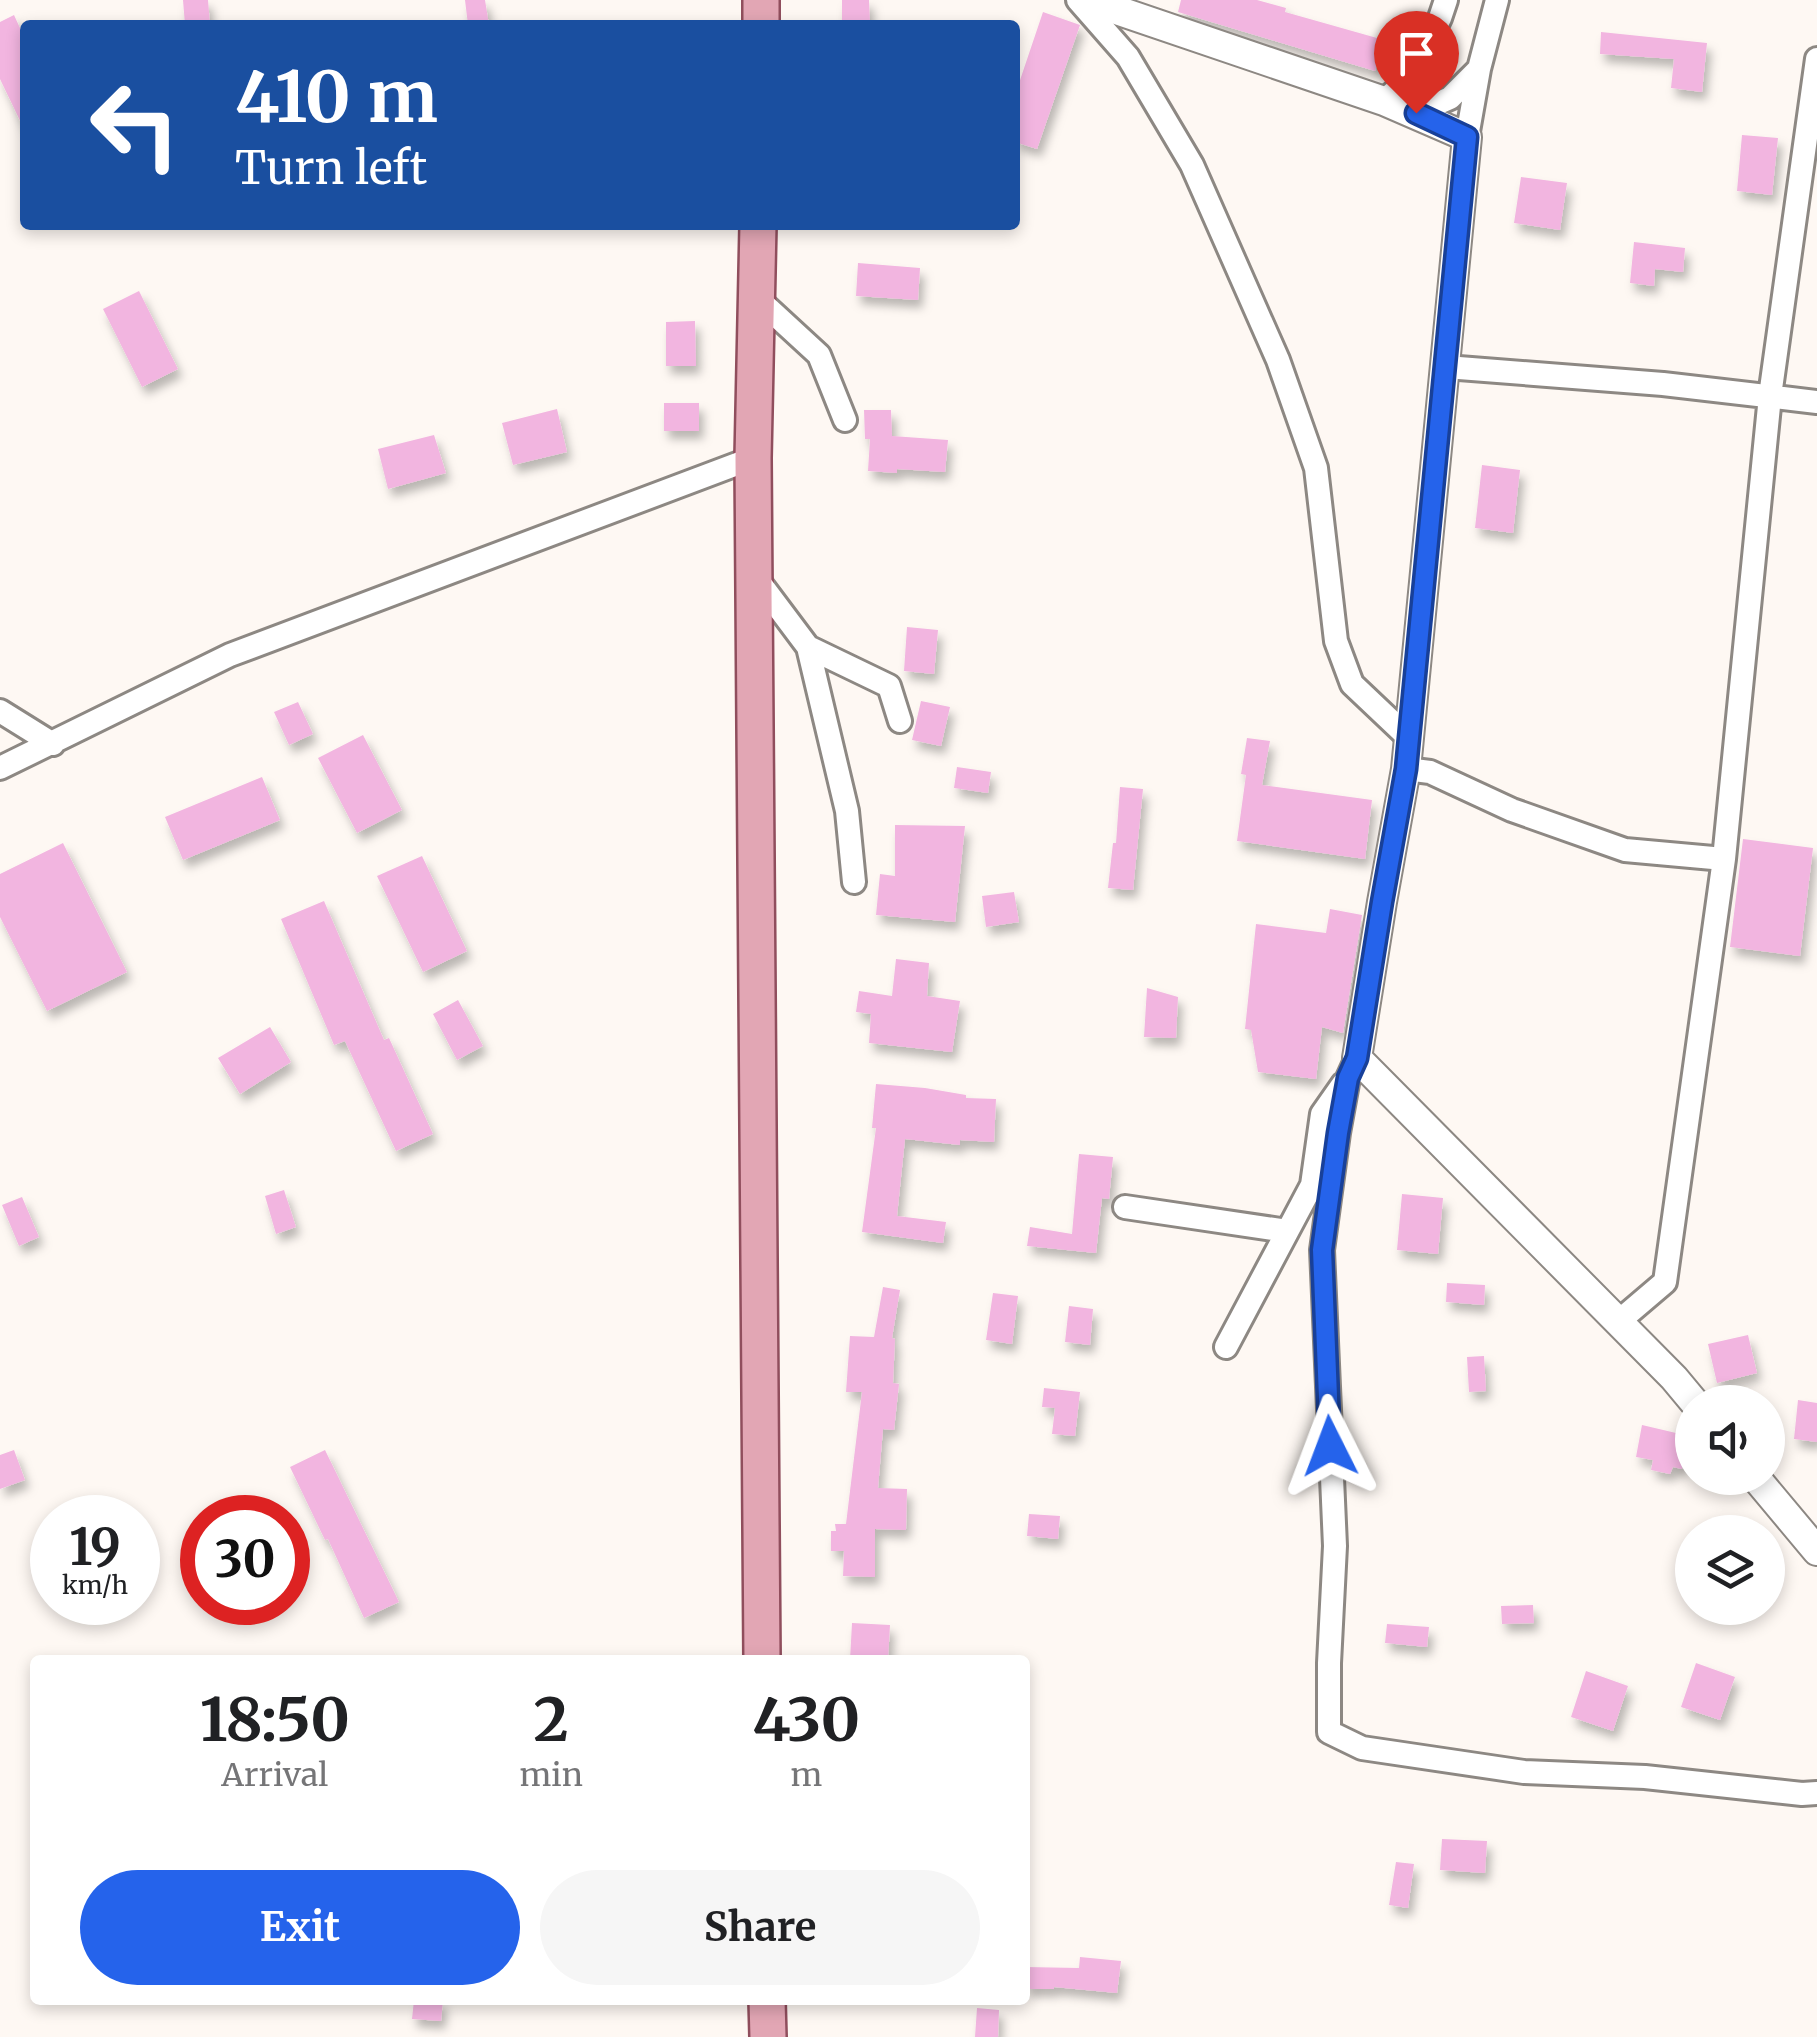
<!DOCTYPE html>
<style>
:root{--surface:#fff;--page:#f6f6f6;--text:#202124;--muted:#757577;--accent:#2563eb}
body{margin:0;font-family:Merriweather,serif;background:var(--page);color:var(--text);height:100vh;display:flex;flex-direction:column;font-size:38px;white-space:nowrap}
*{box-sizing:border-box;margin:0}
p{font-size:32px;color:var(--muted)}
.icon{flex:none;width:55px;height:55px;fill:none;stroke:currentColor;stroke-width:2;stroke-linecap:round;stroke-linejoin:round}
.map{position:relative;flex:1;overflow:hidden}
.panel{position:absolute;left:30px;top:1655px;width:1000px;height:350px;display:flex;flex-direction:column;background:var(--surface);border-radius:10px;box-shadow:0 5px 15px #0003}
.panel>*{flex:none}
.top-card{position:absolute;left:20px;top:20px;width:1000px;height:210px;border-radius:10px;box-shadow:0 5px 15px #0003;background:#1a4fa0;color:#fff;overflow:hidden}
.buttons{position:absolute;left:1675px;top:1385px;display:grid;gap:20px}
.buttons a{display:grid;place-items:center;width:110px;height:110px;border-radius:50%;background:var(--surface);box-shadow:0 5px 15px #0003;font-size:50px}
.speed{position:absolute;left:30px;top:1495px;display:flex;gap:20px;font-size:50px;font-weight:700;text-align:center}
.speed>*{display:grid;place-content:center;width:130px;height:130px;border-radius:50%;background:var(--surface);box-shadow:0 5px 15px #0003;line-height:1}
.speed small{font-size:25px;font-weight:400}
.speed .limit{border:15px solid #d22;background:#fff;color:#111}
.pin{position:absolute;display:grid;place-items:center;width:85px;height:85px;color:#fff;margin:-102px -42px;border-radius:50% 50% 50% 0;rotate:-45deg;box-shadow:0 0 10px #0007}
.pin .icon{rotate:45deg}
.me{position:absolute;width:110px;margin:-55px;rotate:357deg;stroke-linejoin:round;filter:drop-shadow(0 0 8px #0008)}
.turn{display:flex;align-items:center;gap:35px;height:210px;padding:0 50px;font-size:45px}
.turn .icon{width:130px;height:130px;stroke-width:2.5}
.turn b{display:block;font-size:70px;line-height:85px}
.eta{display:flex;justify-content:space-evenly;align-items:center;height:170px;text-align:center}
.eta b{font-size:60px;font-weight:700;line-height:70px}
.primary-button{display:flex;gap:20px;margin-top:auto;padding:20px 50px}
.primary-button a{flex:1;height:115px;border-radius:60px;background:var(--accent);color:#fff;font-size:40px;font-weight:700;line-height:115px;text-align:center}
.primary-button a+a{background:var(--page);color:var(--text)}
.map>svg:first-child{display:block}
</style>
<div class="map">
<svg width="1817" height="2037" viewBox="0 0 1817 2037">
<defs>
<filter id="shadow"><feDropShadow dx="4.5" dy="8" stdDeviation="5" flood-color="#0004"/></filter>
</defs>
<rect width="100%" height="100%" fill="#fef8f3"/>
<path fill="#f2b5e0" filter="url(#shadow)" d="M183 0H208L210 25H185Z
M465 0H485L489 25H468Z
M842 0H869L870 24H842Z
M1181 0H1257L1286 8 1285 12 1384 40 1375 71 1178 12Z
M1043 12 1080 25 1037 149 1015 142V95Z
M14 15 25 39V131L0 79V22Z
M1601 32 1707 43 1702 92 1671 88 1674 59 1600 54Z
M1742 135 1778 138 1772 195 1737 191Z
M1521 177 1567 183 1560 230 1514 223Z
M1634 242 1685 248 1683 272 1655 269 1654 286 1630 283Z
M858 263 920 268 918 300 856 296Z
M139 291 178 369 142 387 103 309Z
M695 321 696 366H666V322Z
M664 403H699V431H664Z
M557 409 567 452 513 465 502 423Z
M864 410H891L892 436 948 440 945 472 897 469V473L868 471 870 439H865Z
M434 435 446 473 388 489 378 449Z
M1482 465 1520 470 1513 533 1475 528Z
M907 627 938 630 934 674 904 671Z
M921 701 950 707 941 746 912 740Z
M298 702 313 734 289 745 274 712Z
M363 735 402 810 357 833 318 758Z
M1247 738 1270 741 1262 785 1372 800 1365 859 1237 841 1246 775 1241 774Z
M957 767 991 772 988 793 954 788Z
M262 777 280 820 183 860 165 817Z
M1120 787 1143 789 1133 890 1108 888 1113 843H1116Z
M895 825 965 826 955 922 876 915 880 874 895 876Z
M1743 839 1813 848 1800 956 1730 947Z
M63 843 127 972 47 1011 0 917V874Z
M422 856 467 951 423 972 377 876Z
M1014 892 1019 922 986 927 982 896Z
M324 901 384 1040 389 1038 433 1134 396 1151 345 1041 334 1045 281 919Z
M1330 909 1362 915 1343 1033 1322 1027 1316 1079 1258 1072 1251 1030 1245 1029 1256 924 1326 933Z
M896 959 929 963 927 996 960 1001 952 1052 869 1043 871 1014 856 1012 859 991 892 996Z
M1147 988 1178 997 1176 1038 1144 1037Z
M458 1000 483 1046 457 1060 433 1014Z
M270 1027 291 1062 240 1094 218 1058Z
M876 1084 925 1088 966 1095V1098L996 1099 994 1142 960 1140V1145L905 1139 897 1216 946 1222 943 1243 862 1232 876 1128H872Z
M1079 1154 1113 1157 1109 1199 1102 1198 1096 1253 1027 1246 1030 1227 1072 1234Z
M284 1190 296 1227 276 1234 265 1196Z
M1402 1194 1443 1198 1438 1254 1397 1250Z
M22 1197 39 1237 19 1246 2 1205Z
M1447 1283 1485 1285 1484 1305 1446 1302Z
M883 1287 900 1290 892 1338 895 1339 893 1383 899 1384 894 1430 883 1429 878 1488 907 1489 906 1530 875 1529V1577L843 1576 844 1551H831V1531H836L835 1524H846L862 1392H846L850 1336 874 1337Z
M993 1293 1018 1296 1012 1344 986 1340Z
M1069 1306 1093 1309 1090 1345 1065 1342Z
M1748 1335 1757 1373 1717 1383 1708 1344Z
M1484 1356 1486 1391 1469 1392 1467 1357Z
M1044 1388 1080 1392 1075 1436 1052 1434 1055 1408 1042 1407Z
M1798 1400 1817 1403V1442L1794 1439Z
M1678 1424 1692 1427V1456L1685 1454 1682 1469 1673 1467 1670 1474 1651 1470 1653 1460 1636 1457 1642 1425 1676 1433Z
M14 1450 25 1480 0 1489V1455Z
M325 1450 399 1602 364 1618 328 1539 325 1540 290 1467Z
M1029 1514 1060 1516 1058 1539 1027 1536Z
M1533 1605 1534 1623 1502 1624 1501 1606Z
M852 1623 890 1625 888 1660H850Z
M1387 1624 1429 1627 1427 1647 1385 1643Z
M1696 1663 1735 1677 1720 1720 1681 1707Z
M1586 1671 1628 1686 1613 1731 1571 1717Z
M1442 1839 1487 1841 1485 1873 1440 1870Z
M1396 1862 1414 1864 1408 1908 1389 1905Z
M1080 1957 1121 1961 1117 1993 1054 1987V1989H1025V1967L1079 1968Z
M414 2000H443L441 2021 412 2019Z
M977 2008 999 2010 998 2037H975Z"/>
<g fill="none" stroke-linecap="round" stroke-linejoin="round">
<g stroke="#8d8883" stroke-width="28">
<path id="minor" d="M1078 0 1128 57 1192 165 1278 360 1316 468 1336 641 1352 684 1409 738
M1384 101 1412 76 1440 18 1446 0
M1416 113 1450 98 1479 69
M1467 137 1479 69 1497 0
M756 297 819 355 845 420
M1446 367 1663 384 1817 402
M754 575 808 647 847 811 854 882
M808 647 889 686 900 721
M0 711 53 744
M0 768 230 655 753 458
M1406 769 1430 772 1512 810 1625 850 1724 859
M1357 1058 1348 1078 1338 1133 1322 1250 1335 1546 1329 1663V1732L1362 1748 1524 1772 1645 1777 1802 1794 1817 1793
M1125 1207 1287 1231
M1618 1322 1665 1282 1724 859 1770 396 1817 59
M1226 1347 1312 1185 1322 1114 1343 1084"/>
</g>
<g stroke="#8d8883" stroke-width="32">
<path id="tertiary" d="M1087 0 1384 101 1467 137 1406 769 1382 902 1357 1058 1674 1378 1694 1402
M1756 1478 1817 1551"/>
</g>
<g stroke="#904e5d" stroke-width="40">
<path id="primary" d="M761 25V0
M758 225 753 458 762 1660
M767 2000 768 2037"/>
</g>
<use href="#minor" stroke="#fff" stroke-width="22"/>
<use href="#tertiary" stroke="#fff" stroke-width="28"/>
<use href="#primary" stroke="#e2a6b4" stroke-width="35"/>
</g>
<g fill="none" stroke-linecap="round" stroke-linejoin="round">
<g stroke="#184099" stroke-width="25">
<path id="route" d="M1330 1446 1322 1250 1338 1133 1348 1078 1357 1058 1382 902 1406 769 1467 137 1416 113"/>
</g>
<use href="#route" stroke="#2563eb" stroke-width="18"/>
</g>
</svg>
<div class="buttons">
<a><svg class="icon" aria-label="sound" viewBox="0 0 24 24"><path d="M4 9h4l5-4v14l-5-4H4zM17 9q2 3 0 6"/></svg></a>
<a><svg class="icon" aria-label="layers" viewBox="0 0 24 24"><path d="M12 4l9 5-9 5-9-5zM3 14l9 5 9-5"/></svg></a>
</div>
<div class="speed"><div>19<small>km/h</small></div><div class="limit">30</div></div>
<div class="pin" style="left:1416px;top:113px;background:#d93025"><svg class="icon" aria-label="arrive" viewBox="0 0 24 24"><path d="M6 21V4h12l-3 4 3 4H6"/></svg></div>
<svg class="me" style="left:1330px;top:1446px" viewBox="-20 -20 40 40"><path d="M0-17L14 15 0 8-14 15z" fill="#2563eb" stroke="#fff" stroke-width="4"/></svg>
<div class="top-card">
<div class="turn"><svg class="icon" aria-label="left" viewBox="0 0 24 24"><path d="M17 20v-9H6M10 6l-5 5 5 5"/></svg><div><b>410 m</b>Turn left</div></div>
</div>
<section class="panel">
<div class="eta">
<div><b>18:50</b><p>Arrival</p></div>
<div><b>2</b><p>min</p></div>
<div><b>430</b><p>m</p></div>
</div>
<div class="primary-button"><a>Exit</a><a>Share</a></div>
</section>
</div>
